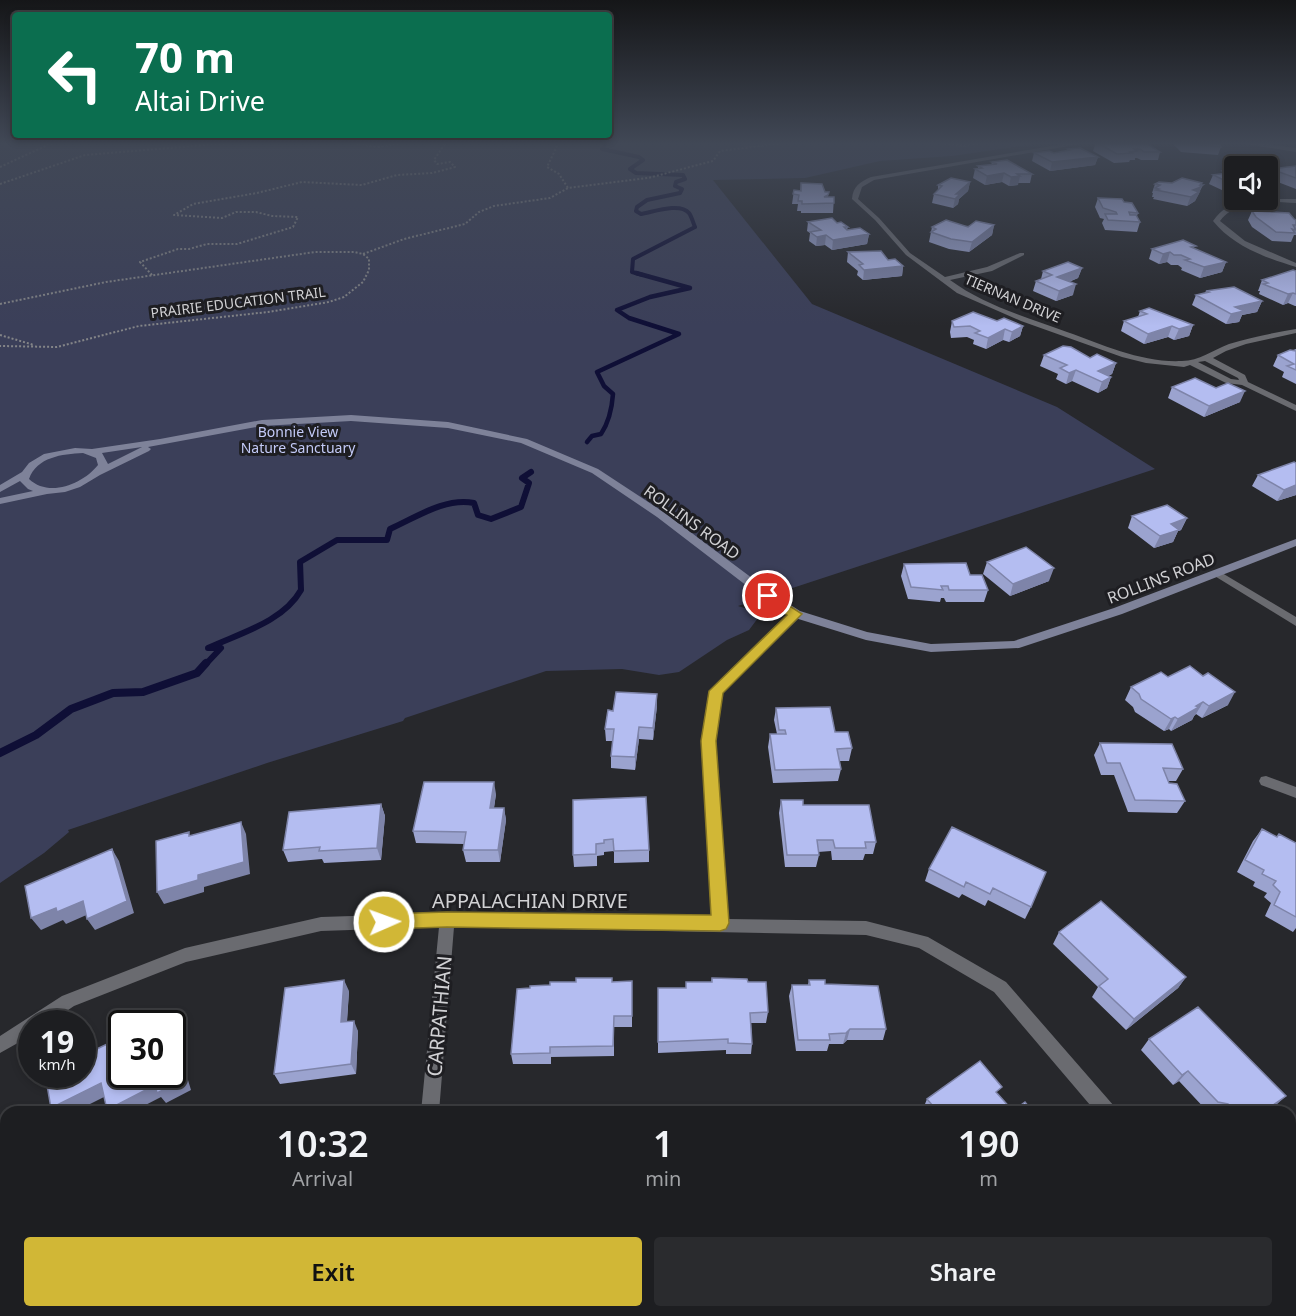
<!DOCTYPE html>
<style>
:root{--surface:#1d1e21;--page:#2a2b2e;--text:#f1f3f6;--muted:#a0a2a5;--line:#3b3c3f;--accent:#d1b736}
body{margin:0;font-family:"Noto Sans",sans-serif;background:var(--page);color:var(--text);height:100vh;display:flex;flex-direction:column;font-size:22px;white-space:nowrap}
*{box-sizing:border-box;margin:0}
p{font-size:20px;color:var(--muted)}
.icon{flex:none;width:33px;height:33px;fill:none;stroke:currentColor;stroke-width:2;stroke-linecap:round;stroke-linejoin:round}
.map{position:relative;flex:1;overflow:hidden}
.sheet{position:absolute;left:0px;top:1106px;width:1296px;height:212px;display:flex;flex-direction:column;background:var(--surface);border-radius:18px 18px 0 0;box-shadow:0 3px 9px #0003,0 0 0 2px var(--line)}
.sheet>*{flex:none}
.banner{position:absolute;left:12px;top:12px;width:600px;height:126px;border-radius:6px;box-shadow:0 3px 9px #0003,0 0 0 2px var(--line);background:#0b6e4f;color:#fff;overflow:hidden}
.controls{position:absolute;left:1224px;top:156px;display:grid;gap:12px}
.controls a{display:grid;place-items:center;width:54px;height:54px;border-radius:6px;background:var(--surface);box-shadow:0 3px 9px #0003,0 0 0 2px var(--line);font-size:30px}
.speed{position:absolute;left:18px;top:1010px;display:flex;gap:12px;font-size:30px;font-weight:700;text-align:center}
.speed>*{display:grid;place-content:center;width:78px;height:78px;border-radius:50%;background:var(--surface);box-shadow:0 3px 9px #0003,0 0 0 2px var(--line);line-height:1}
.speed small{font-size:15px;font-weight:400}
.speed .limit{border:3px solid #111;border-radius:9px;background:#fff;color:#111}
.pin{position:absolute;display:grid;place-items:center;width:51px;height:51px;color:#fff;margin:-26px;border:3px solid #fff;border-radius:50%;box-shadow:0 2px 6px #0007}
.me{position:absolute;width:66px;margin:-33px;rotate:88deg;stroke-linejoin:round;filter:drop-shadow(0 0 4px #0008)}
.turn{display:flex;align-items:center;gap:21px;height:126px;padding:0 24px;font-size:27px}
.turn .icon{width:78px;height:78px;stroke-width:2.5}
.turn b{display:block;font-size:42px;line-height:51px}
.eta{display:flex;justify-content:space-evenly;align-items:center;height:102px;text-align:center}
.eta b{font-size:36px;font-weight:600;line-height:42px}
.primary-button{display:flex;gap:12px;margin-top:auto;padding:12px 24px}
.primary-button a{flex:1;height:69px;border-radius:6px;background:var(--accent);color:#111;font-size:24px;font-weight:600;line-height:69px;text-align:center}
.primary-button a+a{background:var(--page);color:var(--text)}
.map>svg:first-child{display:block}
</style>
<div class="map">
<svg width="1296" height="1316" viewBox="0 0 1296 1316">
<rect width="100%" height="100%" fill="#27282c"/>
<path fill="#3b3f59" d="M0 142H1049L952 156 880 161 805 178 713 180 812 304 1057 407 1155 469 738 606 751 610 758 618 749 630 727 640 679 672 659 675 622 669 546 671 405 718 403 721 267 763 68 830 69 832 44 853 0 883Z"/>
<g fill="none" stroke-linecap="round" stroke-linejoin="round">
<path stroke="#0f0f36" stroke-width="4" d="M606 142 602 149 639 157 643 160 630 169 636 173 683 175 685 179 676 182 675 186 682 189 680 193 647 200 637 207 636 211 641 214C653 212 680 202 689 213 692 217 693 223 695 227L633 259 632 272 643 275"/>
<path stroke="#0f0f36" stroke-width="4.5" d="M587 442 592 436 601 434C609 422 612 408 613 394L604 386 597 372 679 334 629 318 617 310 650 297 690 288 636 273"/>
<path stroke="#0f0f36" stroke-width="6" d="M205 665 221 648H208C240 633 283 622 301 590L300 562 337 540H387L390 529C415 518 445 497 474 503L478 515 491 519 521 507 529 483 522 478 531 472"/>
<path stroke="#0f0f36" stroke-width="8" d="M0 753 36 735 71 709 113 693 143 692 197 673 206 663"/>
<path stroke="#848588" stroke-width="2" stroke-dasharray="2 2" stroke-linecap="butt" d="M346 142 378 147 410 142
M559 142 547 167 559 174 568 188
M936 142 963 146 988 142
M0 167 54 142
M0 184 85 155 241 142
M363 254 404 239 465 224 479 212 494 206 550 198 568 188 648 178 713 161 720 151 792 142
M152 275 140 262 178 249H189L207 244H237L293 227 298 217 272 216 256 212H236L222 218 174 215 193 204 257 193 302 182 362 185 397 175 432 173 455 167 450 162 437 164 434 160 446 142
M0 304 106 282 315 252H354L363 254 369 259V270L363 282 344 297 329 302 268 312 139 326 57 347 0 346
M0 335 34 345"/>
<path fill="#6a6b70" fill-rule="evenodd" d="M1075 142H1091L874 180 862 187 858 199 879 218 910 253 945 277 987 267 1020 253H1024V255L992 271 950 280C984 305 1028 318 1067 332 1104 345 1142 363 1182 361 1199 361 1213 350 1229 344 1251 337 1274 333 1296 329V333L1246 344 1226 351 1213 358 1245 375 1248 382 1296 405V411L1242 385 1226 383 1190 365 1184 367 1146 363 1122 357 1021 321 957 293 906 255 875 220 852 199C853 186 860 182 871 177ZM1205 361 1238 378 1239 380 1231 379 1198 362Z
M1233 142H1250L1296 148V152Z
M1268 199H1296V203C1269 202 1238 198 1220 221L1245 241 1296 263V267C1266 258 1233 246 1213 221 1231 197 1244 204 1268 199Z
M1217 570 1296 617V626L1213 575 1212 573Z
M796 610 802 614 800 617 723 693 715 741 727 919 866 921 928 937 1006 982 1114 1106 1117 1112H1096L994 992 919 948 866 935 454 927 439 1112H421L439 927 321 931 186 962 74 1006 49 1023H32V1035L0 1053V1036L62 996 185 948 321 917 447 913 712 918 701 741 711 691 792 611Z
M1266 776 1296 787V798L1261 785 1259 781 1261 777Z
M403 1311H423L422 1316H402Z
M1264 1311H1286L1288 1316H1266Z"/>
<path fill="#7e8299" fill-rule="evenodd" d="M351 415 448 422 527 439 598 469 665 513 772 593 800 611 867 632 931 644 1014 641 1114 608 1296 539V546L1122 614 1019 648 931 652 866 640 792 617 764 599 657 517 592 473 521 443 448 428 351 421 262 426 148 447 151 449 149 451 100 475 80 487 65 492 47 494 0 504V498L33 491 28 489 20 481 0 492V485L22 472 29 463 44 454 75 448 92 449 160 439 262 420ZM142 447 108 464 102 453ZM83 453 96 458 98 465C83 484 49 498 29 479 37 457 62 454 83 453Z"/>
</g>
<path fill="#9ba3cf" d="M1096 142 1160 152 1158 160H1141L1137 158H1135V160H1130L1129 162 1114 163 1093 151Z
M1173 142H1218L1221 147 1218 155 1181 152 1173 144Z
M1068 149 1098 157 1095 165 1050 171 1032 161 1034 153H1054L1067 151Z
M992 162 1032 174 1030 183H1018V185L1009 186 1002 182 985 185 973 178 975 169 978 168V166L991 165Z
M1296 166V189L1270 179 1268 185V177L1271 169Z
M1223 171 1234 172 1224 191 1209 184 1213 175 1222 174Z
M970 182 968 191 959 199 958 204 953 208 932 203 934 194 938 190V185Z
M801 183 825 192 828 197H834L833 213H801V211H797L798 204H792L794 190 800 191Z
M1172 183H1202V185H1203L1195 201 1187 206 1153 199 1154 197H1152L1153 193H1152L1155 184Z
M1098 198 1124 202 1138 213 1137 216 1140 222 1137 232 1105 230 1102 223 1104 219 1100 218 1095 207Z
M1252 211 1296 220V235H1294L1291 242 1272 241 1252 227 1248 220Z
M808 222 837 223 848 227 847 230 869 234 867 244 832 250 825 245 816 246 809 241 810 233 807 231Z
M994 225 992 235 969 252 949 249 929 242 932 227Z
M1152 249H1195L1226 262 1222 272 1200 278 1181 270 1182 268 1178 265H1171L1167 262 1159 264 1149 259Z
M848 252 888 260 903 266 902 276 863 280 857 275 858 271 847 262Z
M1082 268 1078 278 1069 282 1073 295 1056 301 1033 291 1036 281 1041 279 1043 271Z
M1296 271V306H1295L1288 303 1283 305 1259 294 1260 291H1258L1262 280Z
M1206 291 1262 301 1257 312 1242 315 1239 322 1226 324 1192 305 1196 295 1205 293Z
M1140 311 1193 325 1189 336 1174 340 1168 337 1144 344 1121 331 1124 321 1138 317Z
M952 321H997L1023 326 1020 336 1009 342 1003 340 986 349 973 344 974 340 967 337 951 338 950 332Z
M1296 349V384L1282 377 1284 372 1273 366 1278 355Z
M1044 355 1090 358 1116 363 1112 374 1108 376 1111 377 1107 388 1098 393 1072 381 1066 384 1056 379 1058 374 1040 366Z
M1172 387 1216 388 1240 402 1204 417 1168 398Z
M1258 475 1296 495 1277 501 1252 486Z
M1132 516 1187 518 1181 530 1178 531 1173 542 1154 548 1128 528Z
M987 562 1049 581 1010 596 983 574Z
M904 564 970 575 988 590 984 602H946L944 598H941L940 602 908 599 901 576Z
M1168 677 1228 705 1202 718 1196 714 1194 716 1192 720 1171 731 1169 729 1164 731 1135 712 1133 707 1125 700 1131 687Z
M657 694V706L653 740 639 739 635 770 611 768V756L613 741H606L605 729 613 711Z
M776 708 835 732 852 748 849 761H839L841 769 838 781 773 783 768 747 770 734H777L774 720Z
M1100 743 1183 769 1176 781H1168L1169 783 1185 801 1177 813 1128 812 1114 775H1101L1094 755Z
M496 794 494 808H504L506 820 500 862H466L463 850 464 844 416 843 413 831Z
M573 800 649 850V862L614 863V851L604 852V855L597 856V866L574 867 573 855Z
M781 800 803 805 876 842 873 854H865L863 860H832L831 851 818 852 819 855 816 867H785L779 813Z
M381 804 385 816 381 860 324 863 322 859 288 862 283 850Z
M952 827 1031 907 1025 919 988 900 985 906 962 894 959 898 925 881 929 869Z
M1262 829 1277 837 1296 843V928L1293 932 1265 916 1271 903 1264 897 1267 893 1253 886 1255 882 1237 872 1253 841Z
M1059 932 1186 977 1178 988 1126 1030 1092 997 1098 987 1053 944Z
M712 978 748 982 768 1012 766 1023H751L752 1044 751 1054H726V1050L658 1053V988H686V982H711Z
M809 980 825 984 886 1029 883 1040H847L843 1044H829L827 1051H796L789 996 792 985H808Z
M632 981V1027H614V1056L551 1057V1064H513L511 1054 530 988 550 985Z
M349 991 347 1022 358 1031 356 1074 280 1084 274 1074Z
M1149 1039 1275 1106 1267 1112H1208L1179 1081 1173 1085 1141 1050Z
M998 1094 1013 1111 1033 1112H925L923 1109 927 1099Z
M1296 1140V1218L1290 1211V1144Z
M780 1311H815L812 1316H786Z
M1079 1311H1097L1090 1316H1082Z
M1120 1311H1137L1130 1316H1123Z"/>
<path fill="#7e84a9" d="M1098 157 1095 165 1050 171 1052 162Z
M1004 173 1002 182 985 185 987 176Z
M1020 176 1018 185 1009 186 1011 177Z
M970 182 968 191 959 199 958 204 953 208 956 194Z
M1228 182H1234V190L1224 191Z
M1202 183 1199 194 1195 201 1187 206 1193 190Z
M994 225 992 235 969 252 972 242Z
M869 234 867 244 832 250 833 240Z
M826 235 825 245 816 246 817 237Z
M1170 252 1167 262 1159 264 1163 254Z
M1226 262 1222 272 1200 278 1204 267Z
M903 266 902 276 863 280 864 270Z
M1082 268 1078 278 1055 287 1057 277Z
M1076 284 1073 295 1056 301 1059 291Z
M1293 293 1288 303 1283 305 1288 294Z
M1262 301 1257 312 1242 315 1239 322 1226 324 1231 314 1235 307Z
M1193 325 1189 336 1174 340 1179 329Z
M1023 326 1020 336 1009 342 1012 332Z
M1172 326 1168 337 1144 344 1148 334Z
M1005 329 1003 340 986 349 988 338Z
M1116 363 1112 374 1098 380V371Z
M1076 370 1072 381 1066 384 1069 373Z
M1111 377 1107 388 1098 393 1102 382Z
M1245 391 1240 402 1204 417 1209 406Z
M1296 485V495L1277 501 1284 490Z
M1187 518 1181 530 1178 531 1173 542 1154 548 1160 536 1171 524Z
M1054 568 1049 581 1010 596 1013 584Z
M1235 692 1228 705 1202 718 1209 706Z
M657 694V706L653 740V728Z
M1203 702 1196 714 1194 716 1192 720 1171 731 1178 719Z
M1175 717 1169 729 1164 731 1171 719Z
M639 727V739L635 770V757Z
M494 782 496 794 492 820 490 808Z
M381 804 385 816 381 860 377 848Z
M504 808 506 820 500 862 498 850Z
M241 822 246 834 250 874 204 887V892L164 904 157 892 198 875Z
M112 849 119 861 134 913 95 930 87 919Z
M83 901 91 913 66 924 63 920 41 930 31 918 56 908Z
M1186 977 1178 988 1126 1030 1134 1019Z
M344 980 349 991 346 1033 341 1022Z
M354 1021 358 1031 356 1074 351 1064Z
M172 1027 191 1090 166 1103 161 1097 132 1112H108L107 1110 172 1043Z
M850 1029 847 1040 843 1044 846 1033Z
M1188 1071 1179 1081 1173 1085 1182 1075Z
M101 1083 110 1094 74 1112H55L51 1108Z
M1286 1096 1275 1106 1267 1112H1263Z"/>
<path fill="#b4bdf1" stroke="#7e84a9" stroke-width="1.5" d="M1096 142 1146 143 1160 152H1144L1140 149H1134L1137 151 1130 152 1132 153 1117 154Z
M1182 142H1218L1221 147 1184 144Z
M1080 148 1098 157 1052 162 1034 153 1049 151 1054 153 1070 150 1068 149Z
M1007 160 1032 174H1017L1020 176 1011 177 1004 173 987 176 975 169 982 168 978 166 997 164 992 162Z
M1296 166V178L1271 169Z
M1229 170 1234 172V182H1228L1213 175 1228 173 1223 171Z
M951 178 970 182 956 194H960L955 199 934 194 942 186 938 185Z
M1182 178 1202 183 1200 185H1203L1200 187H1201L1193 190 1199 192 1191 197 1156 190 1159 189 1155 188 1160 185 1155 184 1159 182 1172 183Z
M801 183 822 184 825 192H829L828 195 824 197H834V203L802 204V201H798L799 195 793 194 794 190 801 191Z
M1098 198 1122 199 1124 202 1132 203 1138 213 1129 212 1130 215H1136L1140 222 1108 220 1105 214H1117L1116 212 1103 208Z
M1252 211 1289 213 1294 219 1296 220V225H1293L1296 230 1292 229 1295 233 1276 232 1256 217Z
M832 218 837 223 841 222 848 227H844L847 230 860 228 869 234 833 240 826 235 817 237 810 232 821 230 808 222Z
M946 220 968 227 976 221 994 225 972 242 951 239 931 232 936 229 932 227Z
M1183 240 1196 246 1191 247 1226 262 1204 267 1185 260 1190 259 1181 255H1174L1170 252 1163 254 1152 249Z
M881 251 888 260 895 259 903 266 864 270 859 265 863 264 848 252Z
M1068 262 1082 268 1057 277 1076 284 1059 291 1036 281 1052 275 1043 271Z
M1293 270 1296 271V294L1293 293 1288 294 1263 284 1268 283 1262 280Z
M1234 287 1262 301 1235 307 1244 311 1231 314 1196 295 1209 292 1206 291Z
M1149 308 1193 325 1179 329 1172 326 1148 334 1124 321 1147 314 1140 311Z
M973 312 997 321 1004 318 1023 326 1012 332 1005 329 988 338 975 333 980 331 970 326 954 327 952 321Z
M1063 346 1071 347 1090 358 1097 354 1116 363 1098 371 1111 377 1102 382 1076 370 1069 373 1060 368 1067 365 1044 355Z
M1290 350 1296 351V370L1287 366 1294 364 1278 355Z
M1195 378 1216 388 1228 383 1245 391 1209 406 1172 387Z
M1294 462 1296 463V485L1284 490 1258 475Z
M1167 505 1187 518 1171 524 1179 530 1160 536 1132 516Z
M1026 547 1054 568 1013 584 987 562Z
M966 563 970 575H982L988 590H949L948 586H941L943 590 911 587 904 564Z
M1190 666 1203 676 1208 673 1235 692 1209 706 1203 702 1196 706 1199 707 1178 719 1175 717 1171 719 1141 699 1139 694 1131 687 1161 672 1168 677Z
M616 692 657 694 653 728 639 727 635 757 611 756 614 729H605L608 710 613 711Z
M830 707 835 732H848L852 748 837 749 841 769 775 770 770 734H786L785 730H779L776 708Z
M1100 743 1172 744 1183 769 1163 768 1169 783 1177 784 1185 801 1135 800 1120 763H1107Z
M424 782H494L490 808H504L498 850H463L466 832 413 831Z
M646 797 649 850 614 851 613 839 604 840V843L596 844V854L573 855V800Z
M781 800H803V805H869L876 842H865L866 848H835L833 840H817L819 855H787Z
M381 804 377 848 319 851 320 847 283 850 289 812Z
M241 822 244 862 198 875V880L157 892 156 841 189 832V836Z
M952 827 1046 872 1031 907 993 888 990 894 966 882 964 887 929 869Z
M1262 829 1277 837 1279 834 1296 843V917L1274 905 1280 892 1273 885 1276 881 1262 874 1264 870 1245 860Z
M112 849 127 901 87 919 83 901 57 912 56 908 31 918 25 886Z
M1101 901 1186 977 1134 1019 1099 986 1108 979 1059 932Z
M576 978H612V982L632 981V1016H614L613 1046 550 1047V1053L511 1054 517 989 530 988V986L550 985V982H576Z
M712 978 747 979 748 982H766L768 1012 750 1013 752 1044 728 1043V1039L658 1042V988H686V982H712Z
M344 980 341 1022 354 1021 351 1064 274 1074 285 988Z
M809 980H825V984L878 986 886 1029H850L846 1033 829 1034 830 1040H798L792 985H810Z
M1198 1007 1286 1096 1263 1112H1235L1228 1104 1218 1102 1188 1071 1182 1075 1149 1039Z
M165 1016 167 1023H151Z
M122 1037V1074H172V1043L183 1080 157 1093 155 1085 107 1110 101 1083 51 1108 45 1074H82V1056Z
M980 1061 1002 1087 996 1092 1013 1111 1025 1102 1033 1112H938L927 1099Z
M1296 1140V1196L1290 1189V1144Z
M792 1311H813L811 1316H797Z"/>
<linearGradient id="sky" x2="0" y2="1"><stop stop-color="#151618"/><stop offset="0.44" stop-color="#414856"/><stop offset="1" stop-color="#414856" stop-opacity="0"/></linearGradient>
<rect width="1296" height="326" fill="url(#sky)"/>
<path fill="#d1b736" stroke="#887723" stroke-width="1.5" d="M768 592 802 614 723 693 716 741 729 923 726 929 720 931 447 927 384 929 378 927 376 922 378 916 384 914 447 912 711 915 701 741 709 691 787 615 764 599 762 596Z"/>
<g text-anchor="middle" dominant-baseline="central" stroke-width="6" stroke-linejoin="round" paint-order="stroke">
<g font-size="14" fill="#d1d1d4" stroke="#1e1e22">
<text transform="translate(1013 298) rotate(23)">TIERNAN DRIVE</text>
<text transform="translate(238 302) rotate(-7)">PRAIRIE EDUCATION TRAIL</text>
</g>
<g font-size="14" fill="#c3caf7" stroke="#1e1e22">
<text x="298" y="431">Bonnie View<tspan x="298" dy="16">Nature Sanctuary</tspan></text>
</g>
<g font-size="16" fill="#d1d1d4" stroke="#1e1e22">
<text transform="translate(692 522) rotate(36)">ROLLINS ROAD</text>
<text transform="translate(1161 578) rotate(-21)">ROLLINS ROAD</text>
</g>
<g font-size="20" fill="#d1d1d4" stroke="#1e1e22">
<text x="530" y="900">APPALACHIAN DRIVE</text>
<text transform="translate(439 1016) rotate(-85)">CARPATHIAN</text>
</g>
</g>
</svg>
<div class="controls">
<a><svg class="icon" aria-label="sound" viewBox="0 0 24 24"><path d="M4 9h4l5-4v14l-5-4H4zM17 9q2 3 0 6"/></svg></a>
</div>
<div class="speed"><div>19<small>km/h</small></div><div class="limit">30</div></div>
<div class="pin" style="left:768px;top:596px;background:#d93025"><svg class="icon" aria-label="arrive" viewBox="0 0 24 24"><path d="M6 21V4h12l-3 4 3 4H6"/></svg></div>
<svg class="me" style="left:384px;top:922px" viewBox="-20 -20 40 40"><circle r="17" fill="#d1b736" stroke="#fff" stroke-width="3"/><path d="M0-11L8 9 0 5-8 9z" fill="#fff"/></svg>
<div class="banner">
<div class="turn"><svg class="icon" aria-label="left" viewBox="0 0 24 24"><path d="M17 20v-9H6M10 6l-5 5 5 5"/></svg><div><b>70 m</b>Altai Drive</div></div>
</div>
<section class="sheet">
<div class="eta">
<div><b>10:32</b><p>Arrival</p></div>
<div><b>1</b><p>min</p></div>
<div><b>190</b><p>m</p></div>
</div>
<div class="primary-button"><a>Exit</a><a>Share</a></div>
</section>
</div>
